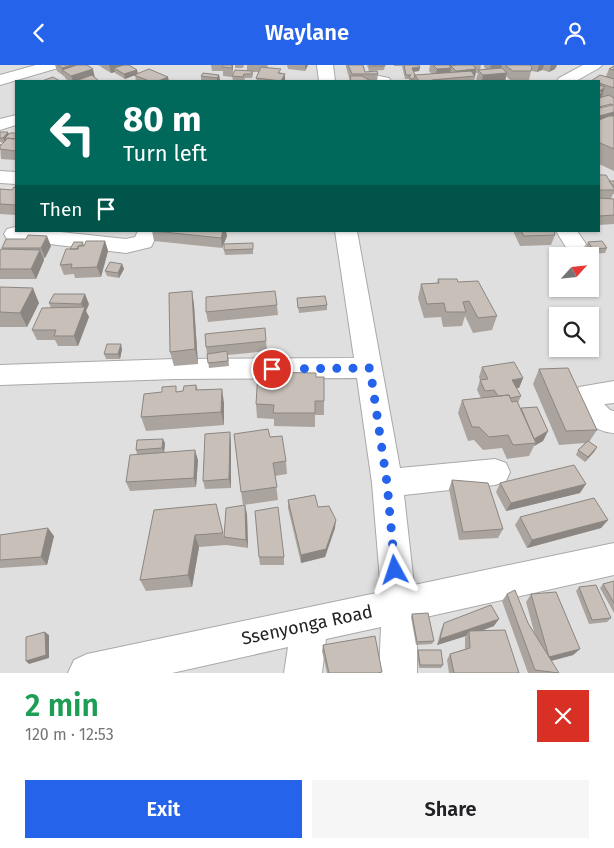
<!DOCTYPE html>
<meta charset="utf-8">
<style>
:root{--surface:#fff;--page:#f6f6f6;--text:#202124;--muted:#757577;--accent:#2563eb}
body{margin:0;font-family:"Fira Sans",sans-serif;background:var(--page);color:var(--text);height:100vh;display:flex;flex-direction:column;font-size:19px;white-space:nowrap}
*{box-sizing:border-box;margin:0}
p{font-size:16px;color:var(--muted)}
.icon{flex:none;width:28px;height:28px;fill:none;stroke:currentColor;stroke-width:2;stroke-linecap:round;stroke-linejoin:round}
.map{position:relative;height:608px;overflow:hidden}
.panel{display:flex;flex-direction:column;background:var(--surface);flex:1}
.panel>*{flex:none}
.guide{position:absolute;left:15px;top:15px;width:585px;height:152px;border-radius:0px;box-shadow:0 1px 4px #0004;background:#00695c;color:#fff;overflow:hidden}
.needle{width:32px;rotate:63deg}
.tools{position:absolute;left:549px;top:182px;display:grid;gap:10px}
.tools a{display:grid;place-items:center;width:50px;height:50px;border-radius:0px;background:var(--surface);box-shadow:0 1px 4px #0004;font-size:25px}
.pin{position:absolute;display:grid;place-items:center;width:42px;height:42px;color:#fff;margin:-21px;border:2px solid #fff;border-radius:50%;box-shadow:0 1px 5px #0007}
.me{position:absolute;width:55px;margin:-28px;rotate:355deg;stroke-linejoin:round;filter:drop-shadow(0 0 4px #0008)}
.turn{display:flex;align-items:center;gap:18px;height:105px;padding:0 25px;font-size:22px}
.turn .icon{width:65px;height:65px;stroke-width:2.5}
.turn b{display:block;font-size:35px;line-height:42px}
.then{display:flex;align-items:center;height:48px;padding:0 25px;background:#0003;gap:10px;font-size:19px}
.round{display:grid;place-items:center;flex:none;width:52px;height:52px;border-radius:0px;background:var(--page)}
.headline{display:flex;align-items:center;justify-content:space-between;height:85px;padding:0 25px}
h1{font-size:30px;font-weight:600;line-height:38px;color:#1e9e55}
.button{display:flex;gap:10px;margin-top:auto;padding:10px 25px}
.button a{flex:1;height:58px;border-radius:0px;background:var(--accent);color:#fff;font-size:20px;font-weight:600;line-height:58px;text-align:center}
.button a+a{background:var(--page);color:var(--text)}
header{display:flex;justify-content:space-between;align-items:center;height:65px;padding:0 25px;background:var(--accent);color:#fff;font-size:22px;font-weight:600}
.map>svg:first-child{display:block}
</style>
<header><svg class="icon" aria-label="back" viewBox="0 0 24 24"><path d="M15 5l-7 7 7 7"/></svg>Waylane<svg class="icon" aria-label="person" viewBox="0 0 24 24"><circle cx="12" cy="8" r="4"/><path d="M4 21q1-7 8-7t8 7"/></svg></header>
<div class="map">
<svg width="614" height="608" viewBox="0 0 614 608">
<rect width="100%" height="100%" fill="#f2efe9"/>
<path fill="#e0dfdf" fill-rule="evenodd" d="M0 0H614V608H0ZM16 16H599V166H16ZM558 191H590V224H558ZM558 251H590V284H558Z"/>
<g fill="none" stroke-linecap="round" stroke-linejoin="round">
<g stroke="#a9a9a9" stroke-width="2">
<path id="minor" d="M36 0H61L58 3 0 20V10Z
M317 0H333L335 16H319Z
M583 0H602L599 3 576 16H557L559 13Z
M364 8 389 13 391 16H358L356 13 359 10Z
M16 50V60L0 65V54Z
M0 106 16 107V119L0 118Z
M15 162 16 166H51L126 174 135 172 138 166H159L151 182 126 188 7 174 4 169 7 164Z
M335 166H357L400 403 495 394 506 398 510 407 506 416 495 420 404 430 414 520 614 478V510L417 554V608H379L381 562 326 574 322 608H284L288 582 172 608H68L74 595 87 589 381 527 372 418 357 313 175 314 0 320V300L175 294 354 293Z
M556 166H577L586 179 583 184 575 186 567 184Z
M614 316V338L604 339 610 345 614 346V368C592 367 567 346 579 322Z"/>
</g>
<use href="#minor" fill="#fff" fill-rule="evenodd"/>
</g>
<path fill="#aba49e" d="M55 0H87L95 13 99 16H69L65 13V12L57 6Z
M97 0H129L137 5 138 9 169 16H136L135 10 125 14 115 8V7L111 8 101 2V1Z
M211 0H233L232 12 223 11V6H212Z
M235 0H244L243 3H235Z
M247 0H268L267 3 285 9V16H257L256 13 259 7H253V10L252 13H245L244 16H233L232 11 247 6Z
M287 0H308L305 6 288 4Z
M346 0H363L365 7 378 9 377 16H350L346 2Z
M367 0H385L384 5 369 6Z
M394 0H419L420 2 419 6 413 7 414 10 432 9 429 6 430 0H481L480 5 486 4 484 2V0H557L555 4 549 7 542 5 537 7 531 6 529 15H510L506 11 505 16H478L476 14 478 8H476L474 16H409V14H405L402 1H394Z
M614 1V106L599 99V43L613 40 611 39 599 42V16H591L606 11 609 4Z
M219 10 220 15 218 16 201 15V11Z
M0 67 9 69 16 68V95L1 94 0 79H2L3 78 0 77Z
M599 109 610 116H614V129H613L611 134H614V159L599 160Z
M16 122V150L0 149V124L12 125Z
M152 166 227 171 222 183 154 176Z
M514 166H554L555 170 551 180 520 181 514 168Z
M105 176 108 186 101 212 75 213 74 209 64 210 60 200 83 177 84 181Z
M588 177 607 183 605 188 591 189 586 182Z
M253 178V189L225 190 224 185Z
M51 181 45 193H44V195L36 214H0V186L2 184V183Z
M122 199 124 204 119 213 107 211 105 206Z
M438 214 458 217 497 251 492 265 473 268 465 251 462 261 443 262 441 252 424 253 418 233 421 219 437 218Z
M0 222 39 238 27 262H0Z
M192 226 194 240 198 299 174 301 170 287Z
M297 233 327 240V245L299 248Z
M49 238 89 239 86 246 89 252 78 281H58L55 275H37L32 265 51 243Z
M277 240 278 250 208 257 206 247Z
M266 276 267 286 228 290 229 301 209 303 206 282Z
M122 284 120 294H106L104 289Z
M482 302 523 313 519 323H516L521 331 518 338 520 344 548 366 543 376 534 381 529 391 507 394 502 383 483 385 474 375 468 376 458 348 462 335 481 333 477 325 480 315 479 312Z
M539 304 597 365 589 377 597 382 594 387 585 397 576 390 578 385 585 378 559 380 533 319Z
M316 312 324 336V350H315V362L274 361V354L257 353 256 339Z
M196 320 198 325 224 338V360L146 366 141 352 178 327 183 326Z
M270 372 286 396 287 409 275 411 278 435 243 440 241 427Z
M231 376V423L205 424 203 416Z
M165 378 164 387 198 395 196 422 130 426 126 417 137 389 136 385Z
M452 415 503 464 498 473 459 475 449 424Z
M500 418 580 428 506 446 496 427Z
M288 435 318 442 335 463 325 492 301 498 288 443Z
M216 439 224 472 247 449 248 483 226 480 224 472 226 480 199 482 192 522 146 526 140 515Z
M520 452 608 455 601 463 527 483 515 460Z
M0 470 54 471 47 500 0 503Z
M259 492H284V500H260Z
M614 516V548L600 523 603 519Z
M579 522 611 553 607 557 589 559 576 526Z
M507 529 528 558 535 570 526 537 531 529 580 584 573 590 551 596 559 608H528L502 536Z
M412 549 434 576 432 579 416 580 411 552Z
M444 558 494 561 481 566 519 608H449L447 595 450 589 465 584V573L466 571 437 580 441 565Z
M323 580 381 608H327L322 586Z
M418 585 443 600 441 603H419L417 588Z"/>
<path fill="#8b8681" d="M72 0H85L62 5 64 12 62 3Z
M109 0H125L114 3 115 7 111 8Z
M232 0H233V2L232 12Z
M305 0H308L305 6Z
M449 0H453L451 1 450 12 435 13 437 4Z
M491 0H502L501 5 489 7Z
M539 0H544L542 5 537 7Z
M551 0H557L555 4 549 7Z
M420 2 419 6 411 7 412 3Z
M93 4 95 13 78 15V16H73L71 11Z
M476 4 475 11 454 13 456 6Z
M137 5 138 9 125 14 124 9Z
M507 8 505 16H486L485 15V16H482L483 10Z
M285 9V16H281Z
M219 10 220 15 217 16V13Z
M168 12 169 16H158Z
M605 22 600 36 599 37V29L600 26Z
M614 47V59L599 63V51Z
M8 67 10 72 5 73 6 76 5 78 3 73Z
M223 166H226L227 171 222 183 221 173Z
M47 171 51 181 45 193 41 183Z
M105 176 108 186 101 212 97 202Z
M40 185 44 195 36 214 31 204Z
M122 199 124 204 119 213 118 208Z
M33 223 39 238 27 262 20 248Z
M192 226 194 240 198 299 195 284Z
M85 229 89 239 86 246 89 252 78 281 74 271 84 245 81 239Z
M121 279 122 284 120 294 118 289Z
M523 313 519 323 508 324 512 315Z
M222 324 224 338V360L221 347Z
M548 366 543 376 534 381 536 378 533 375Z
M230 367 231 376V423L229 414Z
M163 374 165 378 164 388 162 383Z
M597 382 594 387 585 397 588 392Z
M195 385 198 395 196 422 194 413Z
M586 419 580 428 506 446 511 438Z
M245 440 247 449 248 483 246 475Z
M336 455 335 463 325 492 301 498V490Z
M608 455 601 463 527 483 532 475Z
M48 463 54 471 47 500 41 492Z
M195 470 199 482 192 522 188 510Z
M499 554 494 561 469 570V566L466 571 437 580 440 574Z
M45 567 49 570V593L29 599 26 596Z
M580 584 573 590 543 598 549 592Z"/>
<path fill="#c7bfb8" stroke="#8b8681" d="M58 0H72L62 3Z
M77 0H87L93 4 71 11 62 5Z
M124 0H129L137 5 124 9 114 3Z
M223 0H232V3L222 2Z
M348 0H363L365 7 377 6 378 9H352Z
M369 0H385V1H370Z
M404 0H419L420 2 412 3 415 10 414 14H411L409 11 411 10H406Z
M433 0H449L451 3 437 4Z
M457 0H473L476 4 456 6 451 1Z
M505 0H530L532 2 531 6H513Z
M614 1V5L609 4Z
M261 2 281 4 278 8 285 9 281 16 256 13Z
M502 3 507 8 483 10 478 5Z
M149 4 168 12 158 16H149L134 10Z
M235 5 253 6 251 9H244L243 12 232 11Z
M471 6 475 11 432 15V16H419L415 10Z
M203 8 219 10 217 13 201 11Z
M92 10 99 16H79L78 15Z
M600 10 614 14V23L599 18V16H591Z
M350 11H362L371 16H351Z
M53 12 60 16H42Z
M485 15H492L493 16H486Z
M599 20 605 22 600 26 603 27 599 30Z
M609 30 614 33V47L599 51V43L613 40 611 39 599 42V33Z
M609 51H614V84L600 78 599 76V55Z
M0 67H8L3 73H0Z
M10 68H16V72L14 74 5 73Z
M16 72V86L0 84V81L8 73 14 74Z
M599 109V110H606L614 123V125H599Z
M609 116H614V122Z
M14 122H16V140L0 139V124L12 125Z
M599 133 614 134V150L599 151Z
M154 166H223L221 173Z
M521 166H554L555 170 524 171Z
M28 170 47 171 41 183H2L6 174H26Z
M86 176H105L97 202 71 203 72 199 60 200 66 184H78V181H84Z
M602 176 607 183 593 184 588 177Z
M74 177H83L81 181H78V184H70Z
M253 178V184L224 185V179Z
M1 184 40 185 31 204H0V186Z
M110 197 122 199 118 208 105 206Z
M438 214H457L458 217 478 216 497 251 478 253 469 236 463 237 466 247H446L444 238 427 239 421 219 439 218Z
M0 222 33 223 20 248 0 247Z
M192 226 195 284 170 287 169 228Z
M275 226 277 240 206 247V232Z
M54 229H85L81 239 49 238Z
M325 231 327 240 298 243 297 233Z
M85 242 74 271H54L56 265H32L42 243Z
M265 263 266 276 206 282 205 269Z
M107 279H121L118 289H104Z
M227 286 228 296 208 298 207 289Z
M514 297 523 313 512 315 521 331 510 333 509 330 498 331 494 325 485 326 480 315 488 314 482 302Z
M568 303 597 365 566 366 539 304Z
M258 307 316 308V312H324V336H315V348H273L274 340 256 339Z
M196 320V325L222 324 221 347 141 352 144 329 162 327V322L176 321V327L183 326 184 321Z
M509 330 512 337 517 336 536 378 513 380 508 370 489 372 479 362H472L462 335Z
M537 342 548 366 534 374 521 343Z
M268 364 270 372 282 371 286 396 273 398 277 422 241 427 234 369Z
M230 367 229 414 203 416 205 369Z
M163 374 162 383 136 385 137 375Z
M588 376 597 382 588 392 578 385Z
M195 385 194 413 126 417 130 390Z
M574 400 586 419 511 438 500 418Z
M452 415 488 418 503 464 463 467Z
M315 430 318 442 329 441 336 455 326 484 301 490 288 435Z
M594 433 608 455 532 475 520 452Z
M216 439 223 468 195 470 188 510 140 515 154 445Z
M245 440 246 475 224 472 226 443Z
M278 442 284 492H259L255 446Z
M48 463 41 492 0 495V470Z
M614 516V538L603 519Z
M596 520 611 553 592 555 579 522Z
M515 525 528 558 559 608 535 605 507 529Z
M556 527 580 584 549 592 531 529Z
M491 540 499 554 440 574 444 558Z
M428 548 434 576 417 577 412 549Z
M505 565 519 608H454L450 589 470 583 469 566Z
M45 567 46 590 26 596V572Z
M375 571 382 607 378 608H329L323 580Z
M418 585H441L443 600H420Z"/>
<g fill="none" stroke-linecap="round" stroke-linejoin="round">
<path stroke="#2563eb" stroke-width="9" stroke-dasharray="0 16.2" d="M272 304 370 303 387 418 395 505"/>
</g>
<g text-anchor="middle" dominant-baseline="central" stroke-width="5" stroke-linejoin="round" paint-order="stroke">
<g font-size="18" fill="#222" stroke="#fff">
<text transform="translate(307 560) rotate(-12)">Ssenyonga Road</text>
</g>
</g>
</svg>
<div class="tools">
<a><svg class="needle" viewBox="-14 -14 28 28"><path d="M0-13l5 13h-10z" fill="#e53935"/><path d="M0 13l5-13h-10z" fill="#757577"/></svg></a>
<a><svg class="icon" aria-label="search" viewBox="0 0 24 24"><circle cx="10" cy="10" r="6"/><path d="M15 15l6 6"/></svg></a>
</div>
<div class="pin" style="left:272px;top:304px;background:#d93025"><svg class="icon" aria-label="arrive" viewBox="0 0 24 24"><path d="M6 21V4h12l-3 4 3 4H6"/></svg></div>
<svg class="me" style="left:395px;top:505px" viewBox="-20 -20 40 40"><path d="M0-17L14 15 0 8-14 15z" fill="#2563eb" stroke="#fff" stroke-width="4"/></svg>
<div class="guide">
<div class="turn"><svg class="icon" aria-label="left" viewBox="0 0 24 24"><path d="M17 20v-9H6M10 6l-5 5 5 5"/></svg><div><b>80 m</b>Turn left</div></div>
<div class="then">Then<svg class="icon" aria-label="arrive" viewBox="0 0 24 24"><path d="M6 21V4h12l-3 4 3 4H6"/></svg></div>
</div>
</div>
<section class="panel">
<div class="headline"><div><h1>2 min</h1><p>120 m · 12:53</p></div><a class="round" style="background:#d93025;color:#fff"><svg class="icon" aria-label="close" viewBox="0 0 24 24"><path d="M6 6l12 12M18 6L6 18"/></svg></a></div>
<div class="button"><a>Exit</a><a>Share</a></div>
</section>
